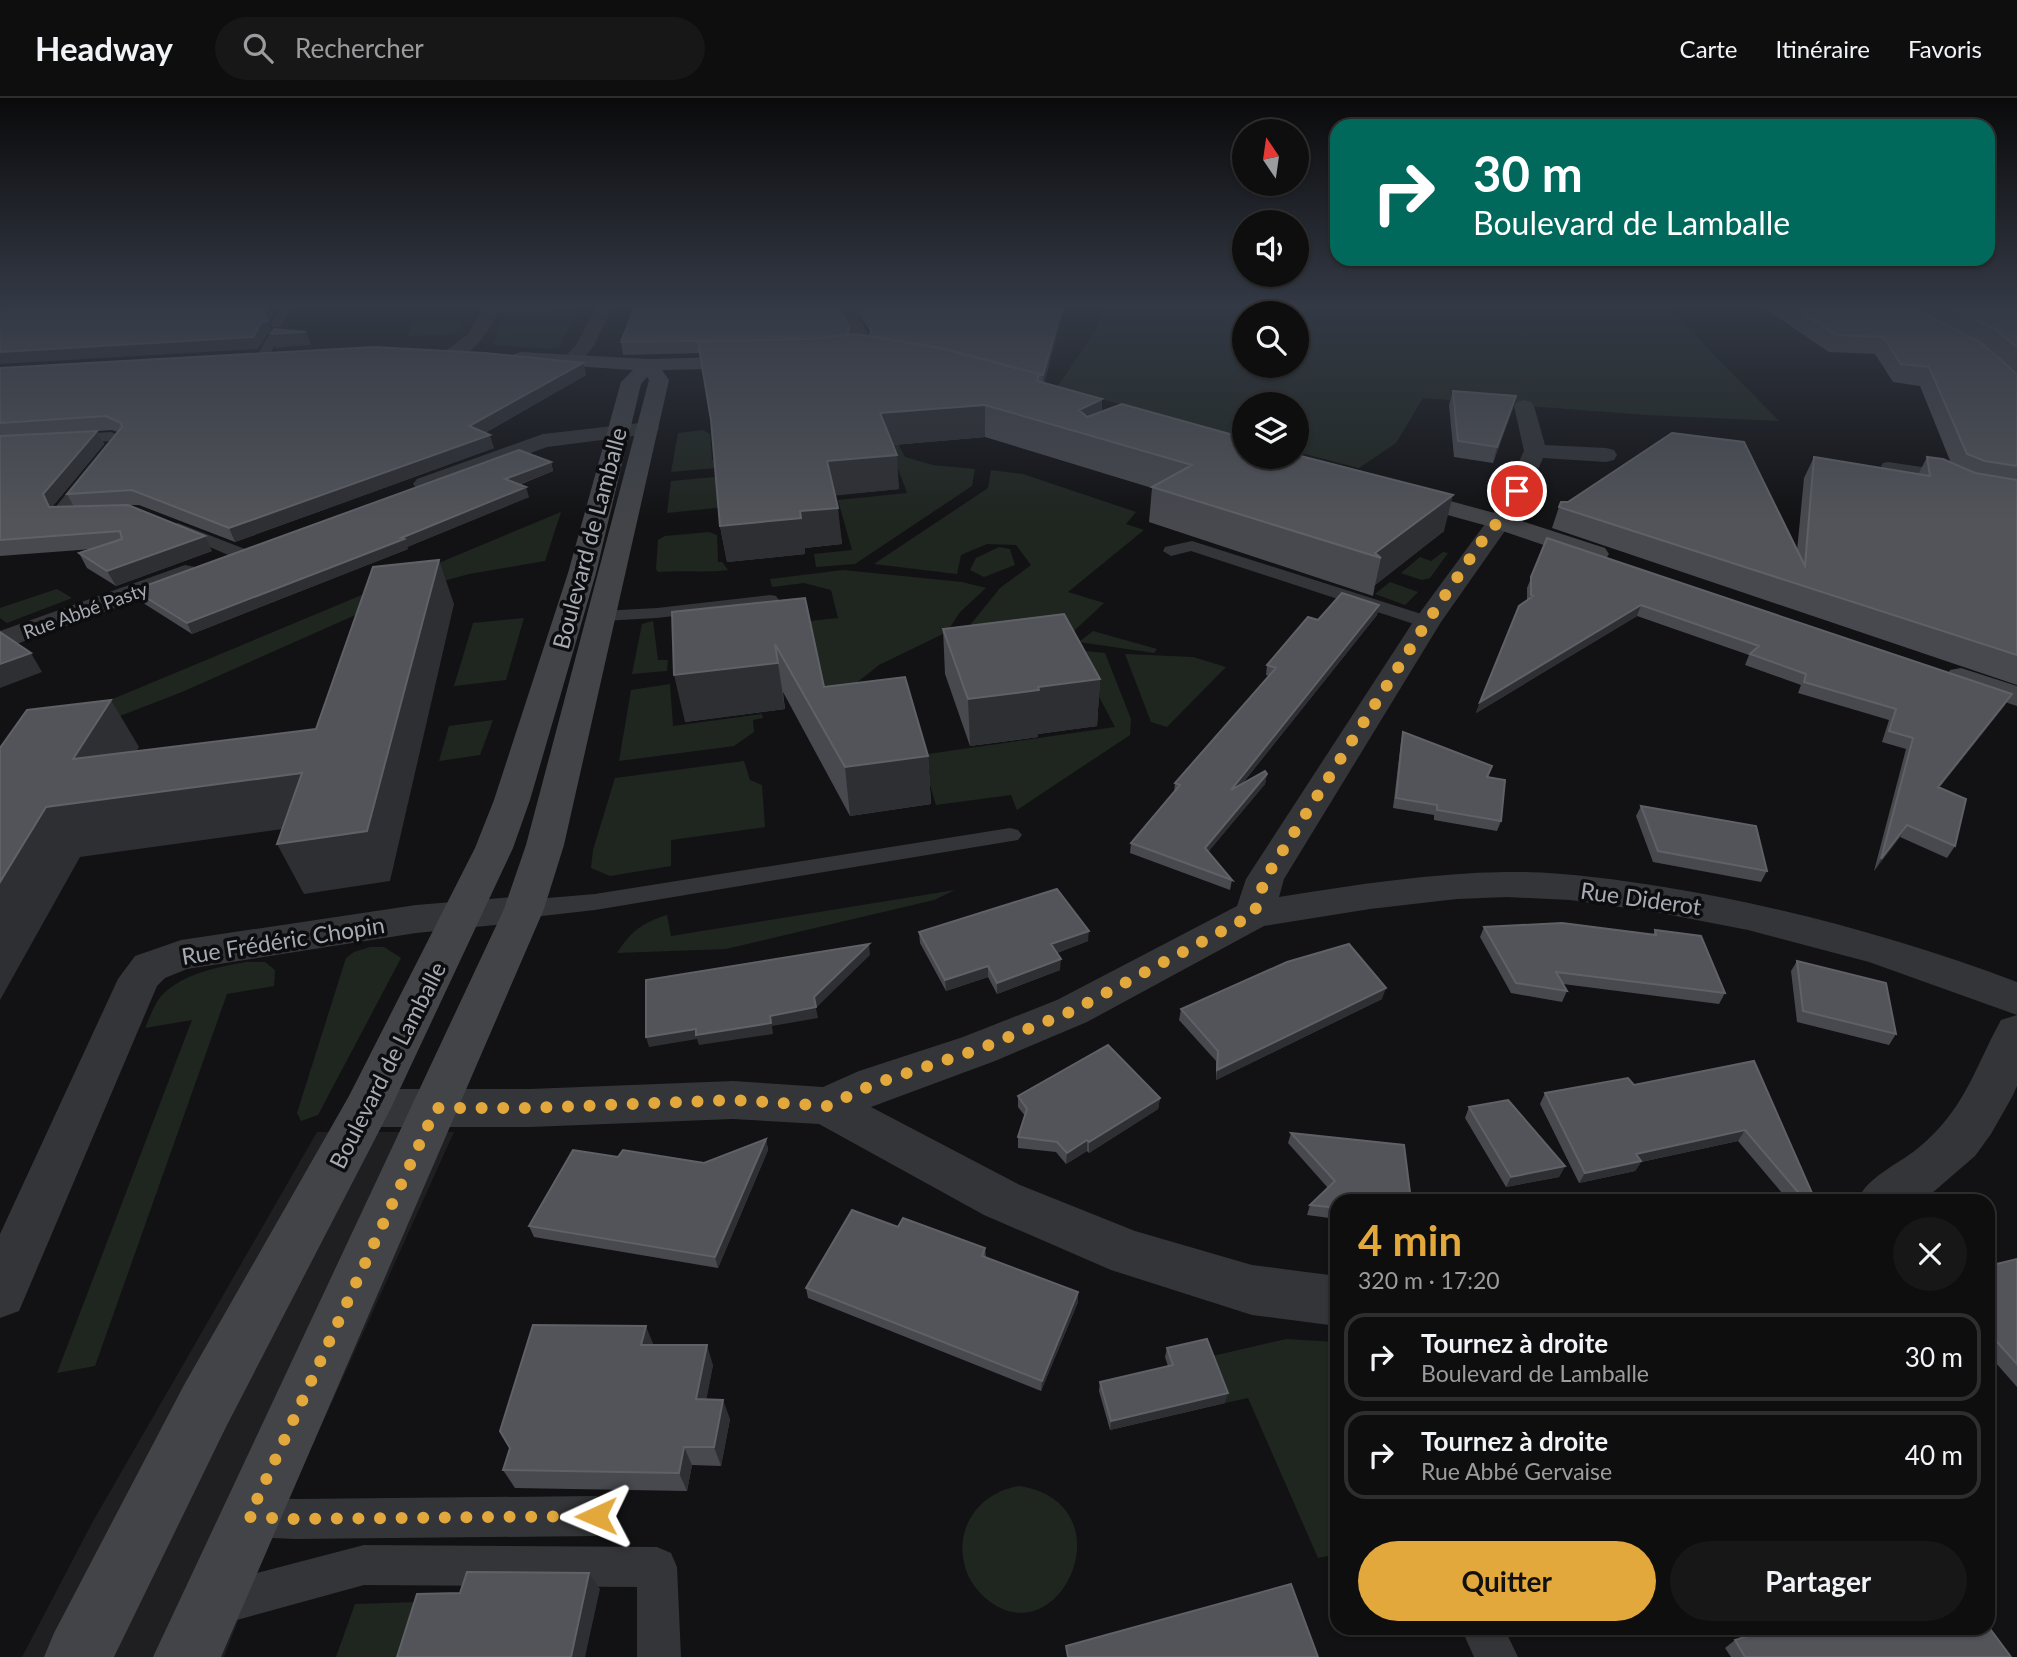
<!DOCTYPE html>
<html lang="fr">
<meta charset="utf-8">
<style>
:root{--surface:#0e0e0f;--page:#171718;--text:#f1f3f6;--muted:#9b9c9e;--line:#2e2e2f;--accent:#e2a83c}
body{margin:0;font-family:Lato,sans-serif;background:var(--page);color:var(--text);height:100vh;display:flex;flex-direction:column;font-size:26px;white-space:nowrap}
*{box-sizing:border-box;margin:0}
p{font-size:23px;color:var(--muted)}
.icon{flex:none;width:38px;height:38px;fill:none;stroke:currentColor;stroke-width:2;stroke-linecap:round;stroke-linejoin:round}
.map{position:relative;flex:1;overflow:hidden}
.side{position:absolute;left:1330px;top:1096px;width:665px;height:441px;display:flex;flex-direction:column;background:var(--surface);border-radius:21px;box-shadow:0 2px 5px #0004,0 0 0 2px var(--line)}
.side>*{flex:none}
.banner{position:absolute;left:1330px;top:21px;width:665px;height:147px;border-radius:21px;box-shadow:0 2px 5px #0004,0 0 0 2px var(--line);background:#00695c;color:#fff;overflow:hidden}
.needle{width:46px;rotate:347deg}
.controls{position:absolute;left:1232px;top:21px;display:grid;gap:14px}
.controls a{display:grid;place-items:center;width:77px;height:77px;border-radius:50%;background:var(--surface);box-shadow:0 2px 5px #0004,0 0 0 2px var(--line);font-size:35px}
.pin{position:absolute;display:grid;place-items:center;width:60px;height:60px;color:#fff;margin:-30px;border:4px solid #fff;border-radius:50%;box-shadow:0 2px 7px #0007}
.me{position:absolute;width:77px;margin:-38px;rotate:269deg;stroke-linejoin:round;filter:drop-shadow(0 0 5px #0008)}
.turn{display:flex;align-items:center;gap:24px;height:147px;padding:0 28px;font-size:32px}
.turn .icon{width:91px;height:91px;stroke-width:2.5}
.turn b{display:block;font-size:49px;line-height:60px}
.round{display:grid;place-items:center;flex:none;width:74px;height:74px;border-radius:37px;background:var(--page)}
.headline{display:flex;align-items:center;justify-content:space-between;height:119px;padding:0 28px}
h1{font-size:42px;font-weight:700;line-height:52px;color:var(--accent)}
.primary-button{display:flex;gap:14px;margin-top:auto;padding:14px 28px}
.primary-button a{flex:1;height:80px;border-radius:42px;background:var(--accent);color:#111;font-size:28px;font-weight:700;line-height:80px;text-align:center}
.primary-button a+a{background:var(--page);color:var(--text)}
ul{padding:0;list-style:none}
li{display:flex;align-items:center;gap:21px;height:88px;margin:0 14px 10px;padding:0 14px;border:4px solid var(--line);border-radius:21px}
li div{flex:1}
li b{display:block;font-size:26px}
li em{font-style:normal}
header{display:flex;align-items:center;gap:42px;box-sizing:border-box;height:98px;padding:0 35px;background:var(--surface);border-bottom:2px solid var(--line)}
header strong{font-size:33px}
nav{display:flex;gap:38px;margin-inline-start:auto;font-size:24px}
.search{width:490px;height:63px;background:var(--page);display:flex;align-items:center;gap:18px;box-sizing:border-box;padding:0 24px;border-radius:38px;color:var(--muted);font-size:26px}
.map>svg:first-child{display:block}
</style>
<header>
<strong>Headway</strong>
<div class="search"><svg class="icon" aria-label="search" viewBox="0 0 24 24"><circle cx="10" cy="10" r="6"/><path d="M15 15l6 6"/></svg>Rechercher</div>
<nav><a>Carte</a><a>Itinéraire</a><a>Favoris</a></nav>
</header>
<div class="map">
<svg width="2017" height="1559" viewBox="0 0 2017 1559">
<rect width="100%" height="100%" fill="#121214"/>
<path fill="#1f1f21" d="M317 1034H454L266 1450 224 1559H22L92 1425Z"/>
<path fill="#1f2620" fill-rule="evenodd" d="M990 206H1664L1779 323 1646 317 1423 300 1396 345 1359 370 1297 354V306H1244V340L1057 289 1097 231 1104 206ZM1244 215H1297V268H1244Z
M581 207 559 249 547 251 493 247 504 216Z
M416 222H421L420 225 442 222 461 224 455 236 407 238Z
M703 332 710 336 712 362 772 357 774 365 671 374 678 335Z
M886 338H894L905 359 933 367 975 371 972 388 855 466 816 469 814 456 852 452 838 402 907 395Z
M991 372 1023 376 1136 414 1126 426 1144 432 1068 494 1104 505 1063 543 967 531 1000 490 1031 467 1016 447 987 446 961 457 957 476 874 466 988 390Z
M770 374 774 404 667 415 671 383Z
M561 414 545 463 469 476 414 491 182 594 58 642 0 696V648Z
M709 434 717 437 718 464H722L728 472C704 475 682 472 658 474L656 471 658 442 665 438Z
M999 449 1010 451 1015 467 984 479 970 472 976 460Z
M1443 454 1448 455 1430 480 1422 482 1401 475 1420 459 1431 463Z
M843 472 962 484 986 490 960 514 947 534 879 567 846 593 817 597 792 525 838 520 831 492 804 485 772 489 770 481Z
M1390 484 1418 494 1405 507 1375 496Z
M57 491 72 500 7 525 0 520V510Z
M524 520 506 582 454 588 473 525Z
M653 523 658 562H668L667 573 632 576 642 526Z
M1093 533 1157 551 1154 555 1079 544Z
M1065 551 1105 555 1131 621 1130 637 1017 712 1011 697 936 707 921 657 1115 629 1095 591Z
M1125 556 1193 559 1226 569 1167 629 1151 624Z
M670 586 673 628 762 616 763 620 753 622 754 634 734 648 619 663 631 592Z
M493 622 480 657 439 663 449 628Z
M744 663 750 682 762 687 765 729 671 742V768L610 778 591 770 593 752 615 680Z
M955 792 934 802 726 851 617 855C631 833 642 825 667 817L671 838Z
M370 849H384L401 860 318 1017 301 1023 297 1015 346 860 354 854Z
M246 864H265L275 872 274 888 227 896 95 1268 57 1275 192 922 145 930C150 919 155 904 163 896 185 875 218 869 246 864Z
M1286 1241 1337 1244V1456L1318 1460 1248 1300 1225 1305 1208 1259Z
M1019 1388C1129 1405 1062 1558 989 1503 975 1492 965 1477 963 1459 958 1422 985 1393 1019 1388Z
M418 1504 401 1559H336L355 1506Z"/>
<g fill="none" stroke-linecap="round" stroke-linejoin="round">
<path fill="#343538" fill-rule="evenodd" d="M282 206 292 207 281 229H273L271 227Z
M269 237 279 239 267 261H259L257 258Z
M111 334 126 341 69 412 91 414 93 417 91 420 57 421 53 412 110 343 0 349V341Z
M1888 364 1936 371 1973 386 2017 393V403L1964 393 1932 379 1883 371 1881 368 1883 365Z
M178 425 245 451 247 455 245 459H233L172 433 170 430 172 427Z
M1192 443 1434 520 1436 524 1427 530 1420 528 1191 453 1171 458 1163 453 1165 449Z
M770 497 776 498 779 502 776 506 657 520 602 523 593 518 602 513 657 510Z
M1010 730 1018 732 1022 737 1018 742 595 812 524 820 515 817 511 811 515 805 524 802 595 796Z
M596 1398 610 1404 616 1418 610 1432 596 1438 296 1441 250 1439 236 1433 230 1419 236 1405 250 1399 296 1401Z
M364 1447 657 1449 671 1455 677 1469 681 1559H637V1489L364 1487 215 1528 200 1522 194 1507 200 1492 215 1486Z
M1461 1530H1504L1518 1559H1474Z"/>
<path fill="#343538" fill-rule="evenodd" d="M487 206H562L554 211 498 215C488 233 472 264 446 258L444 254 467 237Z
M598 206H614L593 249 577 268H563L560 264 576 247Z
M835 206H851L871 241 865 261H851L849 257 853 241Z
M1524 302 1531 304 1534 308 1545 347 1606 350 1614 352 1617 357 1614 362 1606 364 1543 360 1519 413 1441 524 1284 781 1279 799C1354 787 1430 775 1506 774 1559 773 1612 781 1664 789 1785 809 1902 841 2017 884V917L1869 864 1748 832 1655 814 1570 802 1507 799 1457 801 1370 811 1264 828 1087 924 995 963 871 1009 1020 1087 1135 1133 1252 1167 1337 1178V1228L1252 1217 1111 1172 984 1117 819 1026 733 1021 530 1029H367L350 1023 343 1010 350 997 367 991H530L733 983 823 989 859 973 963 939 1057 902 1237 808 1246 781 1413 524 1496 411 1524 353 1514 308 1517 304Z
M648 324 656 325 659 330 656 335 547 349 425 393 417 391 413 386 417 381 543 336Z
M185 467 195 469 199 475 195 481 0 552V533Z
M524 798 538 802 544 811 538 820 524 824 416 835 187 871 165 880 157 888 19 1213 0 1220V1136L118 881 135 858 181 842 416 807Z
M2017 917V988L2012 999 1991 1036 1975 1058 1924 1102H1858C1867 1079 1897 1067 1917 1051 1965 1012 1973 973 2001 922Z"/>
<path fill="#424448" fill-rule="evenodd" d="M521 254 649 261 754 258 764 264 754 270 662 272 669 282 564 747 544 811 221 1559H153L504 811 526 747 649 282 647 279 641 286 596 475 530 702 513 750 391 1010 226 1329 114 1559H44L54 1535 184 1287 349 998 475 750 494 702 568 475 621 284 633 272 514 264 512 260 514 256Z
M1399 389 1509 419 1605 450 1609 456 1605 462 1596 464 1587 462 1491 429 1390 401 1387 396 1390 391Z
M1961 570 2017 588V608L1950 586 1946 579 1950 572Z"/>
</g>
<path fill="#48494f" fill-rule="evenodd" d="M852 206H1065L1044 285 1102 301V314L1243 344 1444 433 1375 487 1373 498 1149 424 1152 390 985 339 893 347 899 391 835 397 842 446 805 450V456L727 464 720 428 711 322 700 255 623 257 621 244 849 229 850 237 870 239 871 235Z
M1758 206H2017V275L1983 247 2017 276V587L1552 430 1559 409 1797 453 1804 380 1814 359 1918 377 1927 359 1951 365 1920 288 1893 284 1875 256 1829 254Z
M583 265 586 277 485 335 494 350 235 444 139 407H127L212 453 116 488 87 470 79 455 92 451 0 458V270ZM112 332 118 334 67 396 74 409H52L104 346 97 333Z
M1453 293 1516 298 1512 313 1493 365 1454 359 1449 307Z
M551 364 553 373 519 387 529 399 407 449 408 451 192 536 140 503 134 492Z
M1547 440 2005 607 1939 690 1955 748 1947 760 1900 739 1874 773 1906 651 1882 644 1889 622 1798 595 1801 587 1745 567 1749 557 1637 518 1476 615 1480 604 1527 502V490Z
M805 500 824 589 928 658 931 706 850 718 783 594 785 611 685 624Z
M1379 507 1377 517 1242 686 1267 676 1265 686 1208 754 1232 782 1230 792 1130 755 1131 745 1174 694 1175 685 1269 578 1266 577 1267 567 1318 522Z
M943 531 1100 581 1097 628 1038 636V639L970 648 945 576Z
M1403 634 1488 679 1501 723 1497 733 1434 722V717L1393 710 1401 644Z
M1641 708 1767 773 1761 784 1653 764 1636 718Z
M1484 829 1653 837 1655 832 1725 895 1719 906 1563 886 1567 893 1562 904 1511 895 1480 839Z
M919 834 1088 843 1057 855 1060 872 997 896 988 879 946 893 920 845Z
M1797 863 1896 936 1889 947 1797 924 1791 873Z
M1382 901 1216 982V963L1179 922 1181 911Z
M1754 963 1805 1102H1788L1738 1043 1641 1064 1635 1073 1579 1085 1540 1006 1545 995 1634 987Z
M1018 998 1160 1000 1158 1011 1089 1055 1087 1053 1066 1066 1056 1054 1018 1050V1039L1025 1018 1018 1009Z
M1469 1009 1565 1068 1559 1079 1506 1089 1465 1020Z
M1291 1035 1411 1102H1337V1121L1307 1117 1310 1107 1328 1090 1288 1045Z
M766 1041 768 1052 718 1170 534 1139 529 1128 618 1059 704 1065Z
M898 1129 985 1150 986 1160 1078 1204 1041 1293 808 1200 806 1190Z
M2017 1161V1289L1988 1256V1168Z
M654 1247 713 1267 706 1301 730 1321 721 1368 692 1367 687 1393 515 1390 503 1372Z
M1167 1250 1225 1305 1110 1332 1099 1293 1100 1284 1168 1268 1165 1259Z
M1735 1542 2011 1559H1731L1725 1550Z"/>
<path fill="#2e2f33" d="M268 206H273V218L269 226 272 235 267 236 258 251 0 266V254L262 224 264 216Z
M1063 206H1065L1043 290V277Z
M306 234 311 247 276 250 271 236Z
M583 265 586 277 473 342 469 328Z
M1516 298 1512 313 1493 365 1497 349Z
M1102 301 1101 333 1079 312Z
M985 307V339L882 348 880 315Z
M97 333 104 346 51 410 49 409 43 396Z
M490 337 494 350 235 444 229 430Z
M897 357 899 391 831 398 827 363Z
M551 364 553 373 507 391 505 381Z
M526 389 529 399 407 449 408 451 192 536 187 525Z
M1453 397 1444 433 1375 487 1381 460 1375 455Z
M838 410 842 446 805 450V456L727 464 720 428 800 413Z
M205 438 212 453 116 488 107 473Z
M439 462 454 506 390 783 304 796 277 746Z
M1379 507 1377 517 1229 702 1231 692Z
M1641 507 1637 518 1476 615 1480 604Z
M31 555 42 574 0 590V566Z
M778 565 785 611 685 624 674 577Z
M1100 581 1097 628 1038 636V639L970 648 968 601 1038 589Z
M2012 596 2005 607 1930 701 1938 689Z
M111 602 139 649 109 701 302 675 326 725 80 759 0 902V784L73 661Z
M928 658 931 706 850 718 845 669Z
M1267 676 1265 686 1203 760 1205 750Z
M1907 727 1900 739 1874 773 1881 761Z
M1089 833 1088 843 1051 857V846Z
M869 846 870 857 816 910 818 920 772 928 773 936 699 947 697 941 649 949 646 939 770 918 814 899Z
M1061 861 1060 872 997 896V885Z
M988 868V879L946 893 945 882Z
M1386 890 1382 901 1216 982 1217 972Z
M1160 1000 1158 1011 1089 1055V1044Z
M1745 1032 1738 1043 1641 1064 1635 1073 1579 1085 1585 1075 1636 1056Z
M766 1041 768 1052 718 1170 715 1159Z
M1087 1042V1053L1066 1066 1067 1055Z
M1565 1068 1559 1079 1506 1089 1511 1079Z
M1812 1095 1805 1102H1801L1803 1100Z
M1078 1194V1204L1041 1293 1042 1283Z
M646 1228 654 1248 641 1247Z
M707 1247 713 1267 703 1320 696 1301Z
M1228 1295 1225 1305 1110 1332 1111 1323Z
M723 1302 730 1321 721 1368 714 1349Z
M684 1349 692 1367 687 1393 679 1375Z
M589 1475 600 1491 585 1559H571Z"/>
<path fill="#525459" stroke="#5f6167" stroke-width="2" d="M72 206H268L264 216 268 223 262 224 253 239 0 254V212L71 207Z
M636 206H837L849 229 847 237 808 241 621 244Z
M859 206H1063L1043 277 942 250 870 238 872 227Z
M1789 206H1906L1980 244 2017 276V368L1985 363 1967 356 1929 269 1901 266 1883 239 1836 237Z
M1945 206H2017V249L1993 230Z
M274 231 306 234 271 236Z
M856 236 938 250 1039 276 1037 283 1102 301 1079 312 1087 319 1122 306 1244 340 1243 344H1244V359H1297V357L1453 397 1375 455 1381 460 1152 389 1192 367 985 307 880 315 897 357 827 363 838 410 800 413 801 420 720 428 711 322 698 244 807 241Z
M374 249 485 255 583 265 469 328 490 337 229 430 132 392 67 396 122 329 121 325 106 318 0 325V270Z
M1453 293 1516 298 1497 349 1458 343Z
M97 333 43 396 49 409 128 407 205 438 107 473 79 455 122 441 120 433 0 442V338Z
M1672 335 1744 344 1805 468 1814 359 1930 378 1927 359 1943 361 1975 375 2017 382V557L1559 409 1561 404H1568Z
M519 352 551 364 505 381 526 389 401 440 404 441 187 525 134 492Z
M1547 440 2012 596 1938 689 1966 701 1955 748 1907 727 1881 761 1913 640 1889 633 1896 611 1804 584 1806 576 1750 556 1759 548 1641 507 1480 604 1519 508 1533 498 1531 497V479Z
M439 462 367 733 277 746 302 675 46 709 0 784V650L27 612 111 602 73 661 316 631 373 469Z
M1342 495 1379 507 1231 692 1265 673 1267 676 1205 750 1232 782 1131 745 1180 687 1175 685 1276 570 1267 567 1308 519 1318 522Z
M805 500 824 589 905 579 928 658 845 669 775 546 778 565 674 577 672 514Z
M1064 516 1100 581 1038 589 1039 592 968 601 943 531Z
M0 534 31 555 0 566Z
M1403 634 1492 668 1487 679 1505 682 1501 723 1437 712V707L1396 700Z
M1641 708 1756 728 1767 773 1658 753Z
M1057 791 1089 833 1051 846 1061 861 997 885 988 868 945 882 919 834Z
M1562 825 1656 837 1655 832 1701 838 1725 895 1556 874 1567 893 1516 885 1484 829Z
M869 846 814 899 816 909 770 918 771 925 696 937V931L646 939V882Z
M1349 846 1386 890 1217 972 1218 953 1181 911 1287 864Z
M1797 863 1886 885 1896 936 1803 913Z
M1108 947 1160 1000 1089 1044 1087 1042 1067 1055 1057 1044 1018 1039 1027 1011 1018 998Z
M1754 963 1812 1095 1803 1100 1745 1032 1636 1056 1641 1063 1585 1075 1545 995 1628 980 1634 987Z
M1508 1002 1565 1068 1511 1079 1469 1009Z
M1291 1035 1404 1047 1411 1102H1337V1110L1310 1107 1335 1083Z
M766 1041 715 1159 529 1128 573 1052 618 1059 623 1052 704 1065Z
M852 1112 898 1129 903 1120 985 1150 982 1158 1078 1194 1042 1283 806 1190Z
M2017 1161V1266L1988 1234V1178L1992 1177 1988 1172V1168Z
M533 1227 646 1228 641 1247H707L696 1301 723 1302 714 1349H684L679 1375 503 1372 510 1350 500 1333Z
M1207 1241 1228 1295 1111 1323 1100 1284 1173 1267 1167 1250Z
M467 1474 589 1475 571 1559H397L417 1496 460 1495Z
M1291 1486 1318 1559H1068L1066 1548Z
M1988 1528 2011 1559H1745L1735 1542 1773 1530H1988Z"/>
<linearGradient id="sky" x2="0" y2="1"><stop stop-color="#0a0a0b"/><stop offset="0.49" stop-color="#333945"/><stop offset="1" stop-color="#333945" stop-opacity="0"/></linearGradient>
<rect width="2017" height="424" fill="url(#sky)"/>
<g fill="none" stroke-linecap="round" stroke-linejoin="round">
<path stroke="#e2a83c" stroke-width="12" stroke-dasharray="0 21.6" d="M596 1418 296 1421 249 1419 436 1010H530L733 1002 827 1008 874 986 979 951 1072 913 1254 816 1265 781 1283 752 1427 524 1482 443 1507 413 1517 393"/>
</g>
<g text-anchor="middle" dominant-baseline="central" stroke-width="7" stroke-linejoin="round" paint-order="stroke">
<g font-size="19" fill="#a5aab3" stroke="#0d0d0f">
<text transform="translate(85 512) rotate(-20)">Rue Abbé Pasty</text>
</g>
<g font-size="23" fill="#a5aab3" stroke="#0d0d0f">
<text transform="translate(589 440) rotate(-75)">Boulevard de Lamballe</text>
<text transform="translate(1641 800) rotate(8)">Rue Diderot</text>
<text transform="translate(283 842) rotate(-9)">Rue Frédéric Chopin</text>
<text transform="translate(387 967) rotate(-63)">Boulevard de Lamballe</text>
</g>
</g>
</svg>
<div class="controls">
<a><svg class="needle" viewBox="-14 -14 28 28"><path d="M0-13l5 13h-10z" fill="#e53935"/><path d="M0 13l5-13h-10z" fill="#9b9c9e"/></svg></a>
<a><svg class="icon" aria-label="sound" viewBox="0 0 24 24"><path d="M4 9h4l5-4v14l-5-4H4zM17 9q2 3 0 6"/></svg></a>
<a><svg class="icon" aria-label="search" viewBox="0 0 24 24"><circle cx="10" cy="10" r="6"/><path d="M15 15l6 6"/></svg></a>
<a><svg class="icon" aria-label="layers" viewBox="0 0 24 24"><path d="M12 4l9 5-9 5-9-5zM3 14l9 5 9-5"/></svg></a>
</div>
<div class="pin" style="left:1517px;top:393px;background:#d93025"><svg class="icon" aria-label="arrive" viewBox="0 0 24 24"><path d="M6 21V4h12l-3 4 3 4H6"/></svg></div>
<svg class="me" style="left:596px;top:1418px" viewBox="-20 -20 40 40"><path d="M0-17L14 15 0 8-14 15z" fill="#e2a83c" stroke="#fff" stroke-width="4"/></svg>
<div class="banner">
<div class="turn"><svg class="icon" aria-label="right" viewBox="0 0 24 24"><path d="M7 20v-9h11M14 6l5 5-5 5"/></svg><div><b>30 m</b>Boulevard de Lamballe</div></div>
</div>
<section class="side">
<div class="headline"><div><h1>4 min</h1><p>320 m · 17:20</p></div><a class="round"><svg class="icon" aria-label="close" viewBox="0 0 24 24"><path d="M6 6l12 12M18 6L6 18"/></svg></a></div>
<ul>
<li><svg class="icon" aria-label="right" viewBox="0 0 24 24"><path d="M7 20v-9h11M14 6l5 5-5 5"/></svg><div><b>Tournez à droite</b><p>Boulevard de Lamballe</p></div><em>30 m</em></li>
<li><svg class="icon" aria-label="right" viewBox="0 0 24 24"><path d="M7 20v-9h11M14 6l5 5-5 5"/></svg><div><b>Tournez à droite</b><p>Rue Abbé Gervaise</p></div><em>40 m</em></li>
</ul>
<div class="primary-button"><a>Quitter</a><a>Partager</a></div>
</section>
</div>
